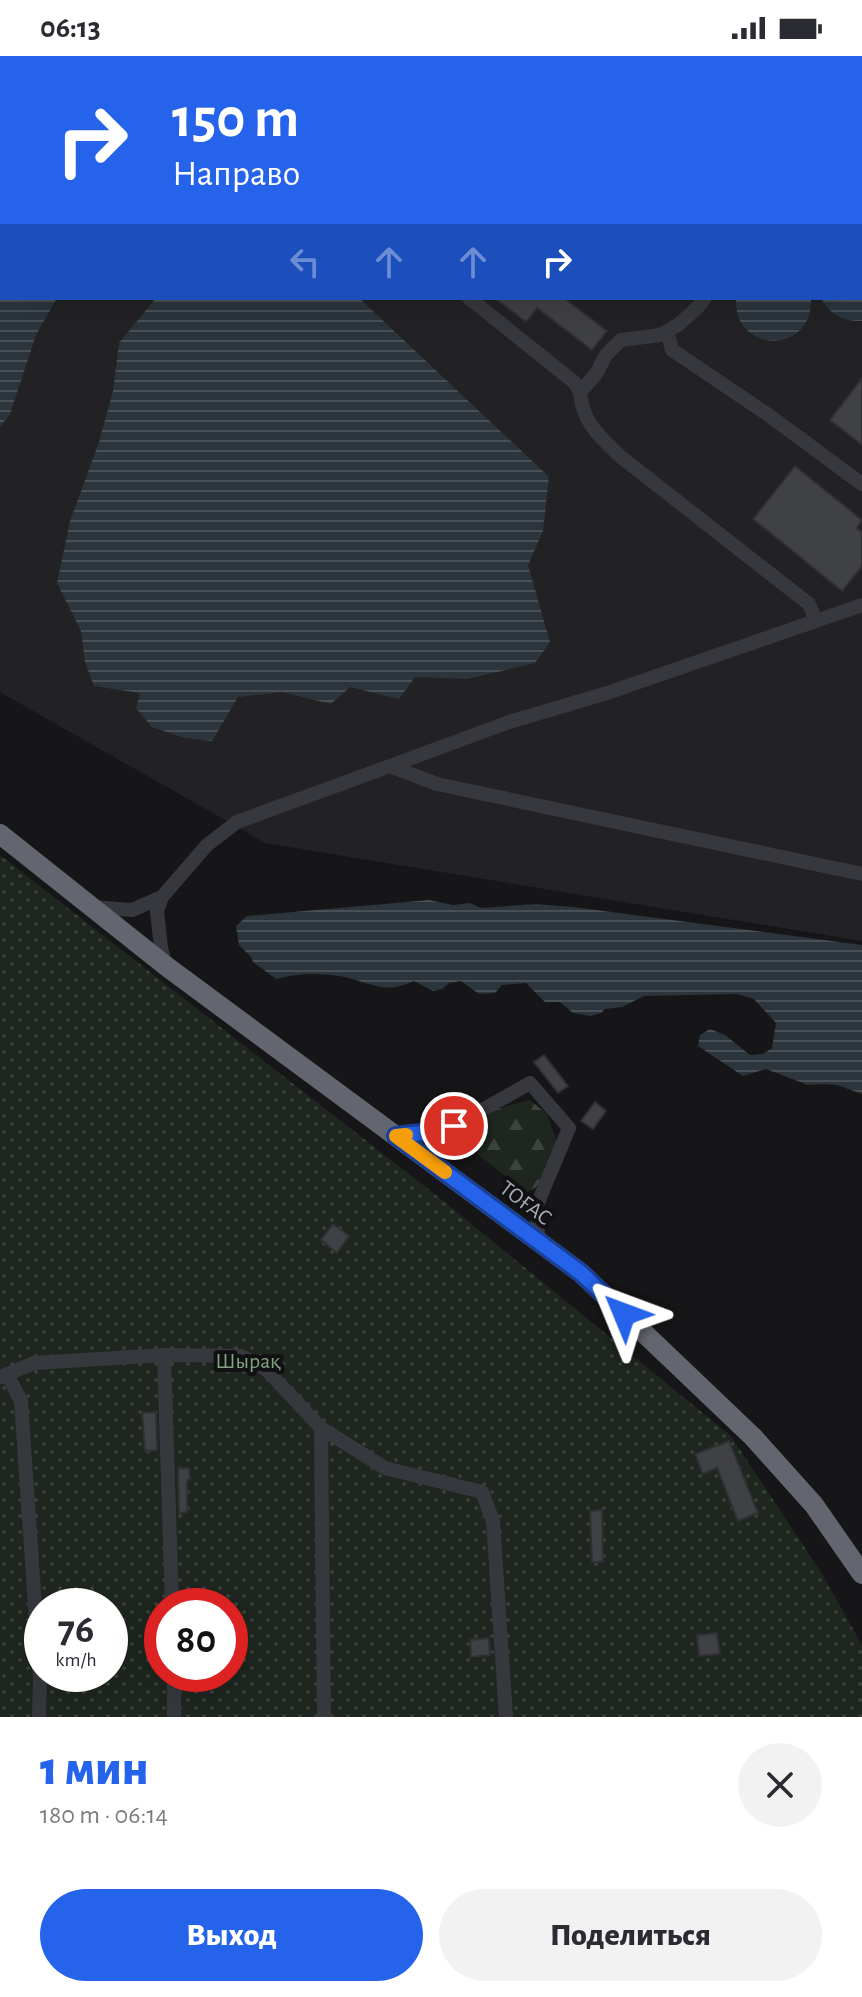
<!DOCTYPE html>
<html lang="ru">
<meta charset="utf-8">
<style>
:root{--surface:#fff;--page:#f2f2f3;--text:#2b2b33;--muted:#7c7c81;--accent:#2563eb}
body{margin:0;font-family:"Alegreya Sans",sans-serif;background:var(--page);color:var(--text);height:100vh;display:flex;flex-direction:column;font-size:30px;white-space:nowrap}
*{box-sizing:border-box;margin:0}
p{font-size:26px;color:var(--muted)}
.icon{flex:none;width:44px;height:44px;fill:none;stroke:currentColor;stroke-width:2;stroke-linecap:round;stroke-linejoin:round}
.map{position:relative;height:1661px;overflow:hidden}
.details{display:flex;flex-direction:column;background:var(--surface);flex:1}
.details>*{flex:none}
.hud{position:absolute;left:0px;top:0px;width:862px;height:244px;box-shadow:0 8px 32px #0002;background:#2563eb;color:#fff;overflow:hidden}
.speed{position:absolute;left:24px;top:1532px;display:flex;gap:16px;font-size:40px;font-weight:700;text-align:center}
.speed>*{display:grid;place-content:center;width:104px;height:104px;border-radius:50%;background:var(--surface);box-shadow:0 8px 32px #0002;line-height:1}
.speed small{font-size:20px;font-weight:400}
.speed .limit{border:12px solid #d22;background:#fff;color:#111}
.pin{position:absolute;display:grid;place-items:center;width:68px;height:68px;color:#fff;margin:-34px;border:4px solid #fff;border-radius:50%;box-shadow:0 2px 8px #0007}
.me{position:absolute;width:88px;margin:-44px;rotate:314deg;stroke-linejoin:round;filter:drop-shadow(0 0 6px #0008)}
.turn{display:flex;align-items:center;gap:28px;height:168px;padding:0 40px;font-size:36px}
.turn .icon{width:104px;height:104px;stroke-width:2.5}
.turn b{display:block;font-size:56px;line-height:68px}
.lanes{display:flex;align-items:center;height:76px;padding:0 40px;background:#0003;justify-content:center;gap:40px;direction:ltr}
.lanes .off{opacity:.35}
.round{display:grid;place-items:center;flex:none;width:84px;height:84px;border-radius:42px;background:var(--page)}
.head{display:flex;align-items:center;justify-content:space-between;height:136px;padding:0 40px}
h1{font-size:48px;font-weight:800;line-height:60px;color:var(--accent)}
.primary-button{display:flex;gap:16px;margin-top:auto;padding:16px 40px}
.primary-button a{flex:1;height:92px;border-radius:48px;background:var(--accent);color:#fff;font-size:32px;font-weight:800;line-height:92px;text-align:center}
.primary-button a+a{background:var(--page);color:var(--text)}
.status{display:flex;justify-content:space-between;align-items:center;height:56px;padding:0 40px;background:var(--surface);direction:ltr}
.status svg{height:22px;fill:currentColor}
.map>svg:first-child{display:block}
</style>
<div class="status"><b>06:13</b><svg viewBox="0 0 49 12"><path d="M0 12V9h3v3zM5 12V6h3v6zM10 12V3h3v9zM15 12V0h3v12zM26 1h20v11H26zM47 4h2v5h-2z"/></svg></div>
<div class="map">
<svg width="862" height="1661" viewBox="0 0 862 1661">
<defs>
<pattern id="green-dots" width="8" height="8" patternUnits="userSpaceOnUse" patternTransform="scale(2)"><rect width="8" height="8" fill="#1e261f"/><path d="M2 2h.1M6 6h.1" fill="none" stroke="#3c433d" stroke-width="1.8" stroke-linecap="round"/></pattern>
<pattern id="forest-firs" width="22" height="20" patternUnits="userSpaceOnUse" patternTransform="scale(2)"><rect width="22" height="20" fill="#1e261f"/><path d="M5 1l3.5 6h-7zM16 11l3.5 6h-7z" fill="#3c433d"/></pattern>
<pattern id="water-rules" width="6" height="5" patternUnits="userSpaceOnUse" patternTransform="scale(2)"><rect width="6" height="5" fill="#2c353c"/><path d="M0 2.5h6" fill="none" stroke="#485056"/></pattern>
</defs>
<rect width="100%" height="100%" fill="#161618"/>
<path fill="#222225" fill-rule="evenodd" d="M0 0H862V885L265 787 0 636ZM2 2H860V242H2Z"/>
<path fill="url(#green-dots)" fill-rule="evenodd" d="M0 799 437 1140 731 1380 822 1518 862 1589V1661H0ZM42 1550H110V1618H42ZM162 1550H230V1618H162Z"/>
<path fill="url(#forest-firs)" d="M530 1044 547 1058 558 1089 550 1110H544L545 1120 535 1132 525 1137 455 1079 490 1055Z"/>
<path fill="url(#water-rules)" d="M860 187H862V265C844 266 830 259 821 242H860Z
M0 193H2V242H57L36 279 10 358 0 371Z
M156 242H359L549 421 543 475 528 509 550 586 535 607 467 623 415 621 399 643 350 631 331 648 282 636 238 641 212 685 185 682 152 671 136 652 140 637 94 630 85 606 81 575 57 527 70 465 99 386 113 335 119 287Z
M736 242H811C814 299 733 299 736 242Z
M429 844 453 849 470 847 481 852 536 848 573 851 862 889V1038L837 1029 823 1028 808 1029 766 1013 743 1020 698 990 700 979 710 973 725 979 750 999 763 998 772 992 776 967 754 943 737 938 644 940 622 951 605 953 601 957 590 960 573 957 560 946H545L526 927 502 929 495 937 479 938 461 925 449 927 442 933 433 935 414 925C409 927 402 930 396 931 376 934 359 923 340 920 318 917 297 917 276 923L253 906 251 901 239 889 236 870 247 860Z"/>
<path fill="#404145" stroke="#303034" stroke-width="2" d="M495 242H564L607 275 592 294 537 252 526 266Z
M862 322V389L830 364Z
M795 410 862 464 857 472 862 476V510L842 535 753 463Z
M544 999 568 1030 558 1037 534 1006Z
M595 1046 606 1055 593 1073 581 1065Z
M333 1168 349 1180 337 1197 321 1184Z
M156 1356 157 1394 145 1395 142 1357Z
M729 1385 758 1457 738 1465 717 1412 703 1418 695 1398Z
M178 1412H189L190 1424H187V1456L179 1457Z
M602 1454 603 1506H592L590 1455Z
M717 1577 720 1598 699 1600 697 1579Z
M489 1582 490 1599 471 1601 470 1584Z"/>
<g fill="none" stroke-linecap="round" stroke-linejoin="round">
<path stroke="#37383d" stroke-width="14" d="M592 2 594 0
M860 16 862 13
M469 242 574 326 580 336
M705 242 697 252 678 269 660 279 621 284 606 299 596 318 580 336C582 366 600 381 621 401L809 548 816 564
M667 275 672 294 767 358 862 428
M390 710 509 666 607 637 862 549
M91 851 132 854 162 841
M166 910 161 892 157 855 162 841 207 789 237 766 390 710 437 728 862 818
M396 1080 428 1076 454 1070 530 1027 569 1072 537 1149 538 1185
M164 1299 172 1550
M7 1318 21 1345 40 1623 39 1661
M0 1321 34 1307 164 1299 241 1300 264 1311 321 1372 385 1412 482 1436 493 1465 506 1661
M321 1372 324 1661
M174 1618V1661"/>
<path stroke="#63666e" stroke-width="20" d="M0 778 166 910 581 1217 753 1381 814 1449 862 1518"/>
</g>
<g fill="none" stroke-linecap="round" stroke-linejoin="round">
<g stroke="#184099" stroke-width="20">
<path id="route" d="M454 1070 428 1076 396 1080 581 1217 624 1258"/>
</g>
<use href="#route" stroke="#2563eb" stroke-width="14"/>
<path stroke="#f59e0b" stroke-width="14" d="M406 1079 396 1080 445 1116"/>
</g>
<g text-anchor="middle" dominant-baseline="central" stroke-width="8" stroke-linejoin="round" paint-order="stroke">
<g font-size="22" fill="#a8adb8" stroke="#111113">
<text transform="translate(526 1147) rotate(37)">ТОҒАС</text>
</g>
<g font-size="22" fill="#7fa381" stroke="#111113">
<text x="248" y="1305">Шырақ</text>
</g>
</g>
</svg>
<div class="speed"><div>76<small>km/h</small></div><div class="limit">80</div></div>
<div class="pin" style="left:454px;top:1070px;background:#d93025"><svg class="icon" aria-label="arrive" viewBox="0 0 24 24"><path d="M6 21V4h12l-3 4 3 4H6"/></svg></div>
<svg class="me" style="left:624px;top:1258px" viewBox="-20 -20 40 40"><path d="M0-17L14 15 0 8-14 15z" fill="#2563eb" stroke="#fff" stroke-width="4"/></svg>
<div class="hud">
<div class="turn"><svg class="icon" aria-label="right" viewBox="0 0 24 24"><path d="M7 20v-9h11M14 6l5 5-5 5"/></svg><div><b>150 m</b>Направо</div></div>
<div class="lanes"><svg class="icon off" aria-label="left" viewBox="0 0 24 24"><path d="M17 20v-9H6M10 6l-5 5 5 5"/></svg><svg class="icon off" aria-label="ahead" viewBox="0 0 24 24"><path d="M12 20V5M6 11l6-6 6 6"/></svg><svg class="icon off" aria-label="ahead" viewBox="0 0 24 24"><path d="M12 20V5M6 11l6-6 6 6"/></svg><svg class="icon" aria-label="right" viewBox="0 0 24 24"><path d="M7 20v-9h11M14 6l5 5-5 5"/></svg></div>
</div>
</div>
<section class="details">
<div class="head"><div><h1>1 мин</h1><p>180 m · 06:14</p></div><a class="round"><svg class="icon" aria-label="close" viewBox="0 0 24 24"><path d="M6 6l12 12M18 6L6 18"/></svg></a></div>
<div class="primary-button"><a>Выход</a><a>Поделиться</a></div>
</section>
